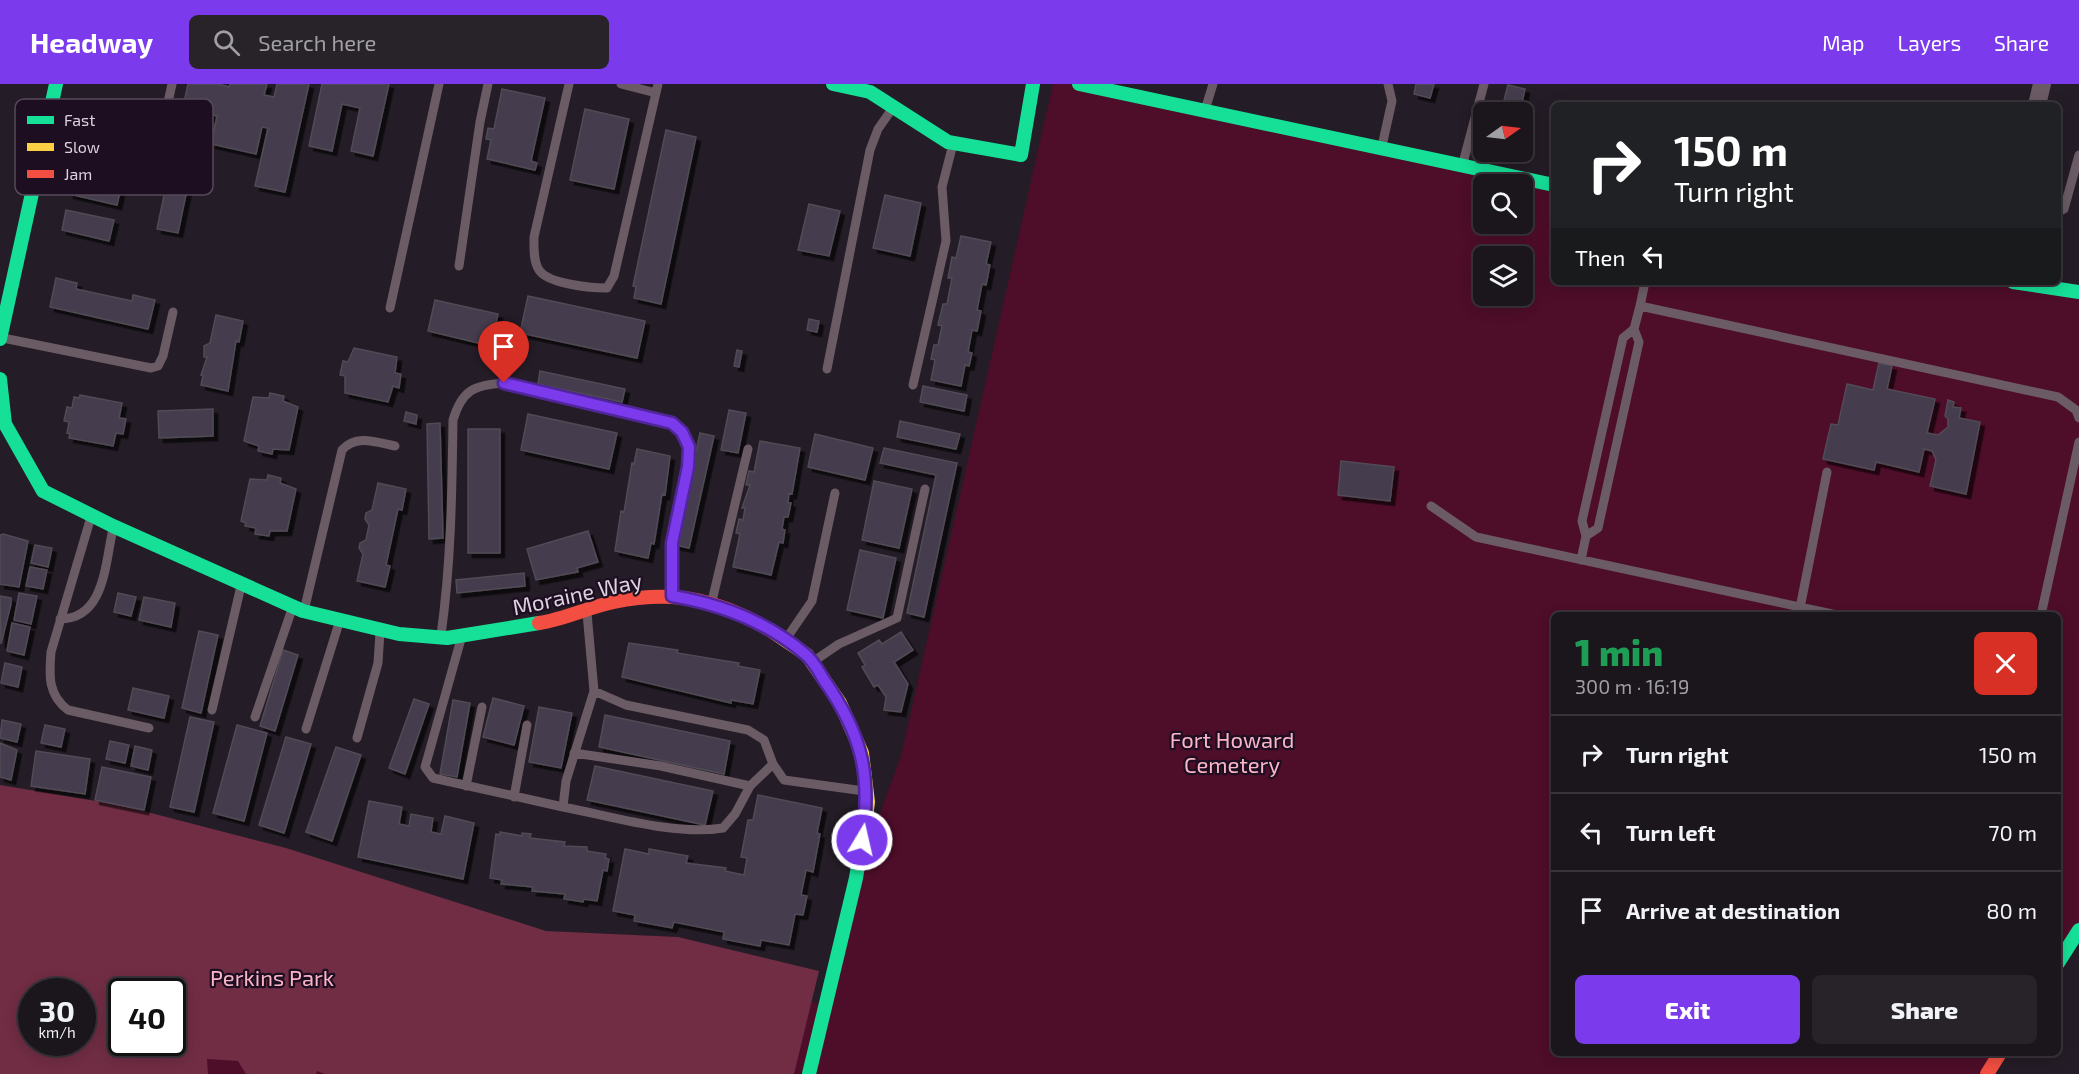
<!DOCTYPE html>
<meta charset="utf-8">
<style>
:root{--surface:#1b151c;--page:#282229;--text:#f1f3f6;--muted:#a09fa3;--line:#39343b;--accent:#7c3aed}
body{margin:0;font-family:"Exo 2",sans-serif;background:var(--page);color:var(--text);height:100vh;display:flex;flex-direction:column;font-size:22px;white-space:nowrap}
*{box-sizing:border-box;margin:0}
p{font-size:20px;color:var(--muted)}
.icon{flex:none;width:33px;height:33px;fill:none;stroke:currentColor;stroke-width:2;stroke-linecap:round;stroke-linejoin:round}
.map{position:relative;flex:1;overflow:hidden}
.details{position:absolute;left:1551px;top:528px;width:510px;height:444px;display:flex;flex-direction:column;background:var(--surface);border-radius:9px;box-shadow:0 3px 15px #0003,0 0 0 2px var(--line)}
.details>*{flex:none}
.hud{position:absolute;left:1551px;top:18px;width:510px;height:183px;border-radius:9px;box-shadow:0 3px 15px #0003,0 0 0 2px var(--line);background:#202124;color:#fff;overflow:hidden}
.needle{width:39px;rotate:76deg}
.fabs{position:absolute;left:1473px;top:18px;display:grid;gap:12px}
.fabs a{display:grid;place-items:center;width:60px;height:60px;border-radius:9px;background:var(--surface);box-shadow:0 3px 15px #0003,0 0 0 2px var(--line);font-size:30px}
.speed{position:absolute;left:18px;top:894px;display:flex;gap:12px;font-size:30px;font-weight:700;text-align:center}
.speed>*{display:grid;place-content:center;width:78px;height:78px;border-radius:50%;background:var(--surface);box-shadow:0 3px 15px #0003,0 0 0 2px var(--line);line-height:1}
.speed small{font-size:15px;font-weight:400}
.speed .limit{border:3px solid #111;border-radius:9px;background:#fff;color:#111}
.pin{position:absolute;display:grid;place-items:center;width:51px;height:51px;color:#fff;margin:-62px -26px;border-radius:50% 50% 50% 0;rotate:-45deg;box-shadow:0 0 6px #0007}
.pin .icon{rotate:45deg}
.me{position:absolute;width:66px;margin:-33px;rotate:9deg;stroke-linejoin:round;filter:drop-shadow(0 0 4px #0008)}
.turn{display:flex;align-items:center;gap:21px;height:126px;padding:0 24px;font-size:27px}
.turn .icon{width:78px;height:78px;stroke-width:2.5}
.turn b{display:block;font-size:42px;line-height:51px}
.then{display:flex;align-items:center;height:57px;padding:0 24px;background:#0003;gap:12px;font-size:22px}
.round{display:grid;place-items:center;flex:none;width:63px;height:63px;border-radius:9px;background:var(--page)}
.headline{display:flex;align-items:center;justify-content:space-between;height:102px;padding:0 24px}
h1{font-size:36px;font-weight:800;line-height:45px;color:#1e9e55}
.button{display:flex;gap:12px;margin-top:auto;padding:12px 24px}
.button a{flex:1;height:69px;border-radius:9px;background:var(--accent);color:#fff;font-size:24px;font-weight:800;line-height:69px;text-align:center}
.button a+a{background:var(--page);color:var(--text)}
ul{padding:0;list-style:none}
li{display:flex;align-items:center;gap:18px;height:78px;padding:0 24px;border-top:2px solid var(--line)}
li div{flex:1}
li b{display:block;font-size:22px}
li em{font-style:normal}
header{display:flex;align-items:center;gap:36px;box-sizing:border-box;height:84px;padding:0 30px;background:var(--accent);color:#fff}
header strong{font-size:28px}
nav{display:flex;gap:33px;margin-inline-start:auto;font-size:21px}
.search{width:420px;height:54px;background:var(--page);display:flex;align-items:center;gap:15px;box-sizing:border-box;padding:0 21px;border-radius:9px;color:var(--muted);font-size:22px}
.map>svg:first-child{display:block}
</style>
<header>
<strong>Headway</strong>
<div class="search"><svg class="icon" aria-label="search" viewBox="0 0 24 24"><circle cx="10" cy="10" r="6"/><path d="M15 15l6 6"/></svg>Search here</div>
<nav><a>Map</a><a>Layers</a><a>Share</a></nav>
</header>
<div class="map">
<svg width="2079" height="990" viewBox="0 0 2079 990">
<defs>
<filter id="shadow"><feDropShadow dx="4.5" dy="4.5" stdDeviation="0" flood-color="#0009"/></filter>
</defs>
<rect width="100%" height="100%" fill="#241c26"/>
<path fill="#4e0d29" fill-rule="evenodd" d="M1053 0H1079L1554 101V198H2013L2079 208V846L2058 879V531H1554V969H2000L1987 990H0V730L826 921 856 794 901 672ZM1484 100H1522V140H1484ZM1484 172H1522V212H1484ZM32 908H82V958H32ZM122 908H172V958H122Z"/>
<path fill="#712d44" fill-rule="evenodd" d="M0 701 120 721 286 764 546 847 678 853 819 887 794 990H325L317 987 316 990H246L238 977 207 975 208 990H0ZM32 908H82V958H32ZM122 908H172V958H122Z"/>
<path fill="#443c4d" stroke="#514b55" stroke-width="1.5" filter="url(#shadow)" d="M188 0H219L229 3 230 0H267L264 11 274 13 277 0H309L285 108 255 102 268 44 262 43 256 70 211 60 217 32 212 31 199 89 170 83Z
M322 0H389L373 72 351 67 360 24 342 20 332 67 309 62Z
M1416 0H1434L1430 14 1414 10Z
M1508 1 1525 5 1520 28H1501Z
M502 5 545 14 531 77 537 79 535 86 487 75 491 56 486 55 488 44 494 45Z
M585 25 629 35 614 105 570 96Z
M666 46 696 53 661 220 634 214 636 203 633 202Z
M73 89 122 99 117 121 69 110Z
M168 92 189 96 178 149 157 145Z
M885 111 921 119 910 172 873 164Z
M809 120 840 127 829 172 798 166Z
M66 126 114 136 109 157 62 146Z
M961 152 991 158 986 180 990 181 986 201 982 200 977 226 981 227 977 247 972 246 968 268 972 269 969 282 965 281 961 302 931 296 935 276 931 275 934 261H938L942 242 938 241 943 220H947L952 194H948L952 173 956 174Z
M56 194 77 199 76 205 132 217 133 211 155 216 148 245 50 223Z
M528 212 645 237 637 274 520 249Z
M435 216 498 230 491 262 428 247Z
M216 231 243 237 239 258 236 257 228 307 201 301 203 292 201 291 207 273H204V262L210 259Z
M809 235 819 237 817 248 807 246Z
M354 264 397 273 395 289 401 290 399 304 393 302 388 318 345 309V292L340 291 343 277 348 278Z
M737 266 742 267 739 283 734 282Z
M1879 279 1892 282 1887 305 1935 315 1927 349 1938 351 1948 343V335L1945 332 1948 316 1954 318 1953 323 1961 324 1959 334 1980 338 1966 410 1930 402 1936 376 1932 367 1924 365 1919 388 1876 378 1874 386 1823 375 1831 340 1838 341 1847 300 1873 306Z
M540 287 625 305 622 318 538 300Z
M923 302 967 311 964 327 920 318Z
M270 309 284 312 283 317 298 323 289 366 273 365 272 370 258 367 259 362 244 357 253 313 269 314Z
M80 311 122 319 119 334 126 335 123 350 116 349 113 362 69 354 70 350 67 349 69 338 64 337 67 323 72 324 74 313 79 314Z
M213 325V352L159 354 158 327Z
M729 326 746 329 738 369 721 366Z
M406 328 417 331 416 340 404 337Z
M528 330 617 349 609 385 521 366Z
M900 337 960 350 956 365 897 353Z
M440 339 443 454 429 455 427 340Z
M468 345H500V469H468Z
M700 349 714 352 689 464 675 461Z
M815 350 873 364 865 396 808 383Z
M760 357 800 364 792 410 789 409 788 419H791L788 433H784L782 445 785 446 783 459 779 458 771 491 733 483 740 450 736 449 739 435 743 436 745 424H742L750 401H746L749 387 754 388Z
M884 364 957 379 924 533 907 529 936 391 880 379Z
M637 365 670 372 665 411 662 410 654 460 651 459 648 474 615 467 621 427 624 428 632 379 634 380Z
M1341 377 1394 383 1390 417 1338 411Z
M268 391 281 394 280 399 296 405 287 447H270L269 452 255 450 256 444 245 442 246 439 241 437 250 395 267 396Z
M874 397 912 405 899 464 862 456Z
M378 399 406 405 402 426 398 425 386 481 390 482 385 503 357 497 363 470 359 464 360 459 366 456 369 441 365 435 366 429 372 426Z
M588 447 598 478 577 484 578 488 536 496 527 465Z
M3 450 28 457 19 503 0 500V451Z
M35 461 52 464 48 483 31 479Z
M860 466 896 474 883 534 847 526Z
M30 483 47 486 43 505 26 502Z
M524 489 525 502 457 509 456 496Z
M19 509 37 512 31 540 14 536Z
M118 509 136 513 131 532 114 528Z
M0 512 11 514V520L1 560Z
M144 513 175 519 171 543 139 536Z
M12 539 30 543 24 571 7 567Z
M199 547 218 551 201 629 182 624Z
M901 548 913 566 894 578 908 600 901 628 884 626 886 613 878 601 874 603 862 583 865 581 858 569 879 556 882 560Z
M629 559 678 566 677 569 739 579 738 582 760 586 753 620 731 616V619L622 593Z
M283 566 298 571 275 647 260 642Z
M5 579 22 583 18 603 1 599Z
M133 604 169 612 164 634 128 626Z
M493 614 524 622 514 661 483 653Z
M414 615 429 620 405 690 389 684Z
M453 616 470 619 457 693 440 690Z
M539 623 572 629 561 684 529 678Z
M605 631 730 657 724 690 599 663Z
M190 633 214 638 194 728 170 723Z
M2 636 21 640 17 658 0 654Z
M45 641 65 645 61 663 41 659Z
M237 641 267 649 244 737 213 729Z
M286 653 311 660 284 749 259 741Z
M110 657 129 661 125 679 106 675Z
M0 659 17 666 11 696 0 693Z
M135 662 152 666 148 686 131 682Z
M336 663 361 671 332 757 306 748Z
M36 667 90 675 85 710 31 702Z
M595 682 713 707 705 741 587 716Z
M102 683 151 693 144 726 95 716Z
M758 711 822 724 817 749 820 750 813 788 806 786 801 811 807 812 803 831 795 830 789 861 761 856 760 862 723 855 724 848 674 838 672 844 634 837 635 831 613 827 625 765 649 770V765L688 772 686 779 726 784 725 787 744 791 747 774 741 773 748 736H753Z
M369 717 402 723 399 740 409 742 411 730 433 734 431 748 441 750 445 732 474 739 463 795 358 773Z
M500 748 522 752V749L531 750 530 754 565 758 564 762 587 763V767L606 770 605 774 609 775 607 787 603 786 597 817 584 815 583 818 564 815 565 810 532 807 533 803 501 800 502 796 490 794 496 750 500 751Z"/>
<g fill="none" stroke-linecap="round" stroke-linejoin="round">
<path stroke="#6a5b65" stroke-width="9" d="M569 0 534 153C534 163 533 177 539 186 548 200 591 204 607 204L614 192 658 0
M621 0 656 9
M1205 26 1213 0
M1382 62 1392 17 1388 0
M1463 79 1484 0
M150 101 172 0
M2058 128 2064 125 2079 71
M459 182 480 38 488 0
M1645 198 1640 222 2058 313 2076 326 2079 334
M390 224 439 0
M3 254 151 284 158 282 163 272 173 228
M827 285 870 66 878 45 892 25
M913 301 946 157 942 103 953 60
M1431 422 1476 453 1837 531
M91 433 51 568C49 592 48 611 68 626L149 644
M1586 452 1598 444 1639 258 1634 245 1640 222
M1581 476 1586 452 1582 437 1623 254 1634 245
M712 517 748 365
M1800 524 1827 388
M304 527 342 366C356 350 376 358 395 362
M587 529 594 607 626 621 748 646 764 656 773 680 784 696 864 707
M2041 531 2079 358
M60 535C105 535 105 479 113 445
M441 551C451 480 452 409 453 336 462 306 474 301 504 299L672 339 682 348 689 363 688 383 672 459V509
M461 555 425 683 433 694 563 723
M786 555 812 517 835 409
M814 577 839 560 897 534 925 405
M594 607 566 697 563 723C611 732 675 752 723 744L735 730 750 702 773 680
M212 626 241 502
M255 633 292 525
M306 645 339 539
M357 654 378 579 380 548
M574 669 661 682 750 702
M466 702 482 623
M514 713 527 641"/>
<path stroke="#6a5b65" stroke-width="18" d="M2037 21 2042 0"/>
<path stroke="#16e098" stroke-width="14" d="M833 0 870 8 948 58 1021 71 1033 0
M1079 0 1554 101
M2013 198 2079 208
M0 255 56 0
M0 295 5 340 43 407 113 442 303 527 399 550 447 554 539 539
M2058 879 2079 846
M809 990 856 794 866 734"/>
<path stroke="#ffcf43" stroke-width="14" d="M776 550 807 571 840 619 862 669 868 718 866 734"/>
<path stroke="#f24e42" stroke-width="14" d="M539 539C565 535 589 523 614 518 675 505 723 516 776 550
M1987 990 2000 969"/>
</g>
<g fill="none" stroke-linecap="round" stroke-linejoin="round">
<g stroke="#51269a" stroke-width="15">
<path id="route" d="M504 299 672 339 682 348 689 363 688 383 672 459V512C720 520 767 538 805 570 813 576 819 588 824 596 862 650 872 692 862 756"/>
</g>
<use href="#route" stroke="#7c3aed" stroke-width="10"/>
</g>
<g text-anchor="middle" dominant-baseline="central" stroke-width="4.5" stroke-linejoin="round" paint-order="stroke">
<g font-size="22" fill="#ddd2df" stroke="#1e0e21">
<text transform="translate(577 509) rotate(-12)">Moraine Way</text>
</g>
<g font-size="22" fill="#fbb5c7" stroke="#1e0e21">
<text x="1232" y="655">Fort Howard<tspan x="1232" dy="25">Cemetery</tspan></text>
<text x="272" y="893">Perkins Park</text>
</g>
</g>
<rect x="15" y="15" width="198" height="96" rx="9" fill="#1e0e21" stroke="#57495a" stroke-width="1.5"/>
<rect x="27" y="32" width="27" height="8" fill="#16e098"/>
<rect x="27" y="59" width="27" height="8" fill="#ffcf43"/>
<rect x="27" y="86" width="27" height="8" fill="#f24e42"/>
<g font-size="16" fill="#ddd2df">
<text x="64" y="42">Fast</text>
<text x="64" y="69">Slow</text>
<text x="64" y="96">Jam</text>
</g>
</svg>
<div class="fabs">
<a><svg class="needle" viewBox="-14 -14 28 28"><path d="M0-13l5 13h-10z" fill="#e53935"/><path d="M0 13l5-13h-10z" fill="#a09fa3"/></svg></a>
<a><svg class="icon" aria-label="search" viewBox="0 0 24 24"><circle cx="10" cy="10" r="6"/><path d="M15 15l6 6"/></svg></a>
<a><svg class="icon" aria-label="layers" viewBox="0 0 24 24"><path d="M12 4l9 5-9 5-9-5zM3 14l9 5 9-5"/></svg></a>
</div>
<div class="speed"><div>30<small>km/h</small></div><div class="limit">40</div></div>
<div class="pin" style="left:504px;top:299px;background:#d93025"><svg class="icon" aria-label="arrive" viewBox="0 0 24 24"><path d="M6 21V4h12l-3 4 3 4H6"/></svg></div>
<svg class="me" style="left:862px;top:756px" viewBox="-20 -20 40 40"><circle r="17" fill="#7c3aed" stroke="#fff" stroke-width="3"/><path d="M0-11L8 9 0 5-8 9z" fill="#fff"/></svg>
<div class="hud">
<div class="turn"><svg class="icon" aria-label="right" viewBox="0 0 24 24"><path d="M7 20v-9h11M14 6l5 5-5 5"/></svg><div><b>150 m</b>Turn right</div></div>
<div class="then">Then<svg class="icon" aria-label="left" viewBox="0 0 24 24"><path d="M17 20v-9H6M10 6l-5 5 5 5"/></svg></div>
</div>
<section class="details">
<div class="headline"><div><h1>1 min</h1><p>300 m · 16:19</p></div><a class="round" style="background:#d93025;color:#fff"><svg class="icon" aria-label="close" viewBox="0 0 24 24"><path d="M6 6l12 12M18 6L6 18"/></svg></a></div>
<ul>
<li><svg class="icon" aria-label="right" viewBox="0 0 24 24"><path d="M7 20v-9h11M14 6l5 5-5 5"/></svg><div><b>Turn right</b></div><em>150 m</em></li>
<li><svg class="icon" aria-label="left" viewBox="0 0 24 24"><path d="M17 20v-9H6M10 6l-5 5 5 5"/></svg><div><b>Turn left</b></div><em>70 m</em></li>
<li><svg class="icon" aria-label="arrive" viewBox="0 0 24 24"><path d="M6 21V4h12l-3 4 3 4H6"/></svg><div><b>Arrive at destination</b></div><em>80 m</em></li>
</ul>
<div class="button"><a>Exit</a><a>Share</a></div>
</section>
</div>
